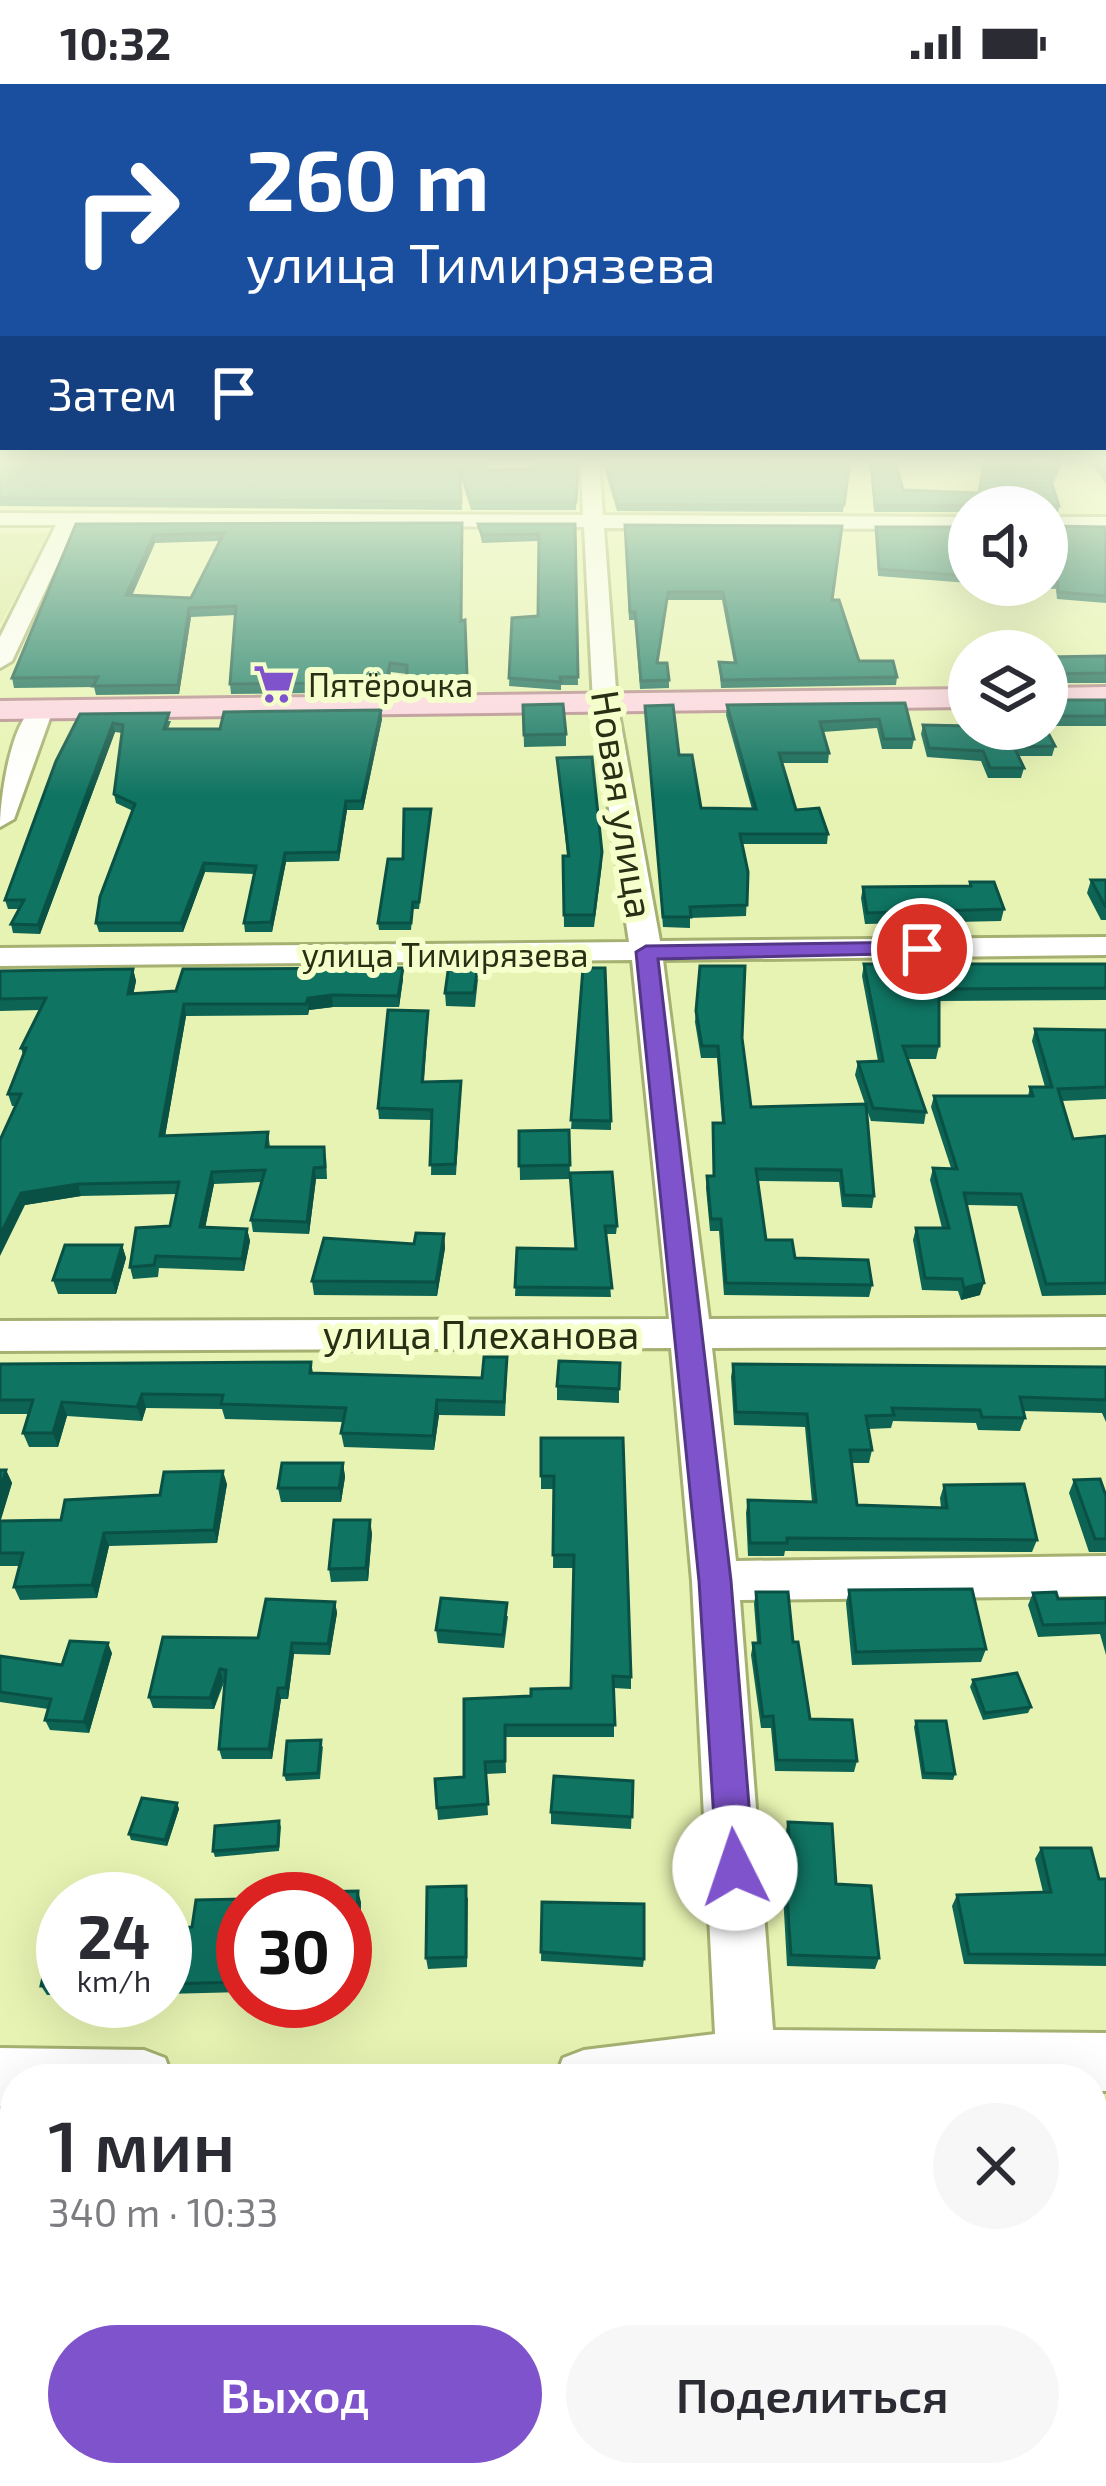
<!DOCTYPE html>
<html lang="ru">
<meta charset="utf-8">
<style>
:root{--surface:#fff;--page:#f7f7f7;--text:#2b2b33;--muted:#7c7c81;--accent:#7f53cc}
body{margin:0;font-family:"Exo 2",sans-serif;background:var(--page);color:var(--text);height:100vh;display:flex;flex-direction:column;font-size:45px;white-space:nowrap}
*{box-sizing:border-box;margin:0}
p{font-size:39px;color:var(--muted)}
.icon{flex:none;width:66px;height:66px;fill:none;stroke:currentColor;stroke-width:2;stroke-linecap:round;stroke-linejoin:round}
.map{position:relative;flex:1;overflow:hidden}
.details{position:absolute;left:0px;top:1980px;width:1107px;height:423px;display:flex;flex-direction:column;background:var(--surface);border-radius:48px 48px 0 0;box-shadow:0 12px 48px #0002}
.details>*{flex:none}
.hud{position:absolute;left:0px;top:0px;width:1107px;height:366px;box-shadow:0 12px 48px #0002;background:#1a4fa0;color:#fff;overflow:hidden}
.fabs{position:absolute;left:948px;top:402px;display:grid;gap:24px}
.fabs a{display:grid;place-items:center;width:120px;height:120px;border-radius:50%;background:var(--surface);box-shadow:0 12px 48px #0002;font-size:60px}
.speed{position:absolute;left:36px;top:1788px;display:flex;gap:24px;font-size:60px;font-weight:700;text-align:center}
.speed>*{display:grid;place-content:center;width:156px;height:156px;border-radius:50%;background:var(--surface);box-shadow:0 12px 48px #0002;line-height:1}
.speed small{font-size:30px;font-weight:400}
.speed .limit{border:18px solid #d22;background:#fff;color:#111}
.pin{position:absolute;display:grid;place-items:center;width:102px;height:102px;color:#fff;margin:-51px;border:6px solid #fff;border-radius:50%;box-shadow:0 3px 12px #0007}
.me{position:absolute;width:132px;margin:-66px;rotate:356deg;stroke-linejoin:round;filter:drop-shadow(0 0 9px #0008)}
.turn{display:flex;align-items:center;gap:42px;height:252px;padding:0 48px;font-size:54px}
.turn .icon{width:156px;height:156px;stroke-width:2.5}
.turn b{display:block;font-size:84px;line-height:102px}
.then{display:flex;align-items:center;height:114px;padding:0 48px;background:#0003;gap:24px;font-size:45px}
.round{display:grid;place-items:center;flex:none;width:126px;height:126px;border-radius:63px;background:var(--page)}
.head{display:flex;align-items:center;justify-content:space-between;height:204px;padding:0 48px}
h1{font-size:72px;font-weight:600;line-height:90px}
.action{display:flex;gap:24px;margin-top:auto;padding:24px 48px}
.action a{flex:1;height:138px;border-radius:72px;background:var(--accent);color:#fff;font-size:48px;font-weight:600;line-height:138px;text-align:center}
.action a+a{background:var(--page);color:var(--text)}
.status{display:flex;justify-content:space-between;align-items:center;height:84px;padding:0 60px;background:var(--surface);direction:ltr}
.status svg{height:33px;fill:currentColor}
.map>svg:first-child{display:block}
</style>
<div class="status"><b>10:32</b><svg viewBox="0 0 49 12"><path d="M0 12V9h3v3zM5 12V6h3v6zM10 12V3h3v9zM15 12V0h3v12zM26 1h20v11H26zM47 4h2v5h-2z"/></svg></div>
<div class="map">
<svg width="1106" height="2402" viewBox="0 0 1106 2402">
<rect width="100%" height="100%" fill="#e7f3b2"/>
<path fill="#dae79e" d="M0 449H52L0 540Z"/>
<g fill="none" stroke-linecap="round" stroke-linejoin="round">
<g stroke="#a5b071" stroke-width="6">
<path id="minor" d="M581 377H599L603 431 969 433V445L604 444 617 619 660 857 1106 853V871L663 876 709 1235 1106 1233V1263L712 1264 736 1477 1106 1472V1512L740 1516 773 1946 1106 1949V2007H1092V1995H555L563 1974 584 1966 715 1950 692 1497 671 1264 0 1267V1237L669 1235 632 876 0 882V864L629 858 593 619 584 443 76 441 12 577 0 584V553L56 441H0V429L583 431Z
M1047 433H1106V445H1047Z
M41 619 53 626 14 735 0 743C0 715 11 628 41 619Z
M0 1964 144 1966 165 1974 173 1995H15V2022H0Z
M15 2341V2388H44L37 2402H0V2347Z
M388 2388H456L451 2402H383Z
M692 2388H760V2402H692Z"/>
</g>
<g stroke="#b4888e" stroke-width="6">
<path id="major" d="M1106 603V621L1047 622V604Z
M969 605V623L0 635V617Z"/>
</g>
<use href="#minor" fill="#fff" fill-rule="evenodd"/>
<use href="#major" fill="#fed4e3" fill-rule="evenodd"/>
</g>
<path fill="#0d6454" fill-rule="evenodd" d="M0 377 487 386 536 385 578 377 576 426H471L461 394 462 426 0 422Z
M602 377H850L843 428 617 427Z
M870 377H895L903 406 979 409 984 377 1060 381 1059 388 1055 387V398L1051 397 1059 422 1058 428 1047 423H969V428H874Z
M1090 377H1106V400Z
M462 439 461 537 465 536 467 601 408 602 407 590 391 588 387 608 231 610 230 600 236 531 191 533 179 610 96 611 94 603 14 604 12 594 76 440ZM220 457 191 514 132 512 155 459Z
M478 440H575L578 601H561V606L509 602 512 534 538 532 539 457 482 459Z
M625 441 832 516 859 577 897 593 896 601 721 604 719 578 734 579 722 516H667L658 579 669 596V604L640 605 635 536H629Z
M1047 442 1106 443V519L1057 515 1056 505 1000 501H1047Z
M876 443H969V499L878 492Z
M1106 572V599H1048L1047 573Z
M1047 616H1106V642H1047Z
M905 619 914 655 912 665H882L877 644 823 648 829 669 828 679H782L796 726 828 750 827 760H742L748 788 746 832 690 834V844L663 843 645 622 679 671 701 724 752 725 726 631 727 621Z
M523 621 566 650V662L524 663Z
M962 621H969V645L1055 662 1052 672H1018L1024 684 1021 694H988L981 677 927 673 921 650 923 641 965 642 960 631Z
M80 630 171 637 168 645H220L382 635 363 726H347L339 777 286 778 272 848H245L244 839 254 790 205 788 183 848H99L96 839 133 727 116 719 114 710 122 649 115 648 40 850 13 849 11 840 19 825H8L5 816Z
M557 674 602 780 594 843H564L563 772H567Z
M431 725 419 825H413L411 846H379L378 839 403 775Z
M1091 796H1106V836H1101L1087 809Z
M970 798 1004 825 1001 837 865 840 861 814 863 803 969 802Z
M864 880H1106V916L939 917V962L936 975H907L926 1028 924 1040 871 1037 866 1023 874 1112 872 1124 842 1123 839 1098 758 1097 766 1156 795 1174 872 1201 869 1213 724 1211 719 1147H710L706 1104 707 1092H713V1039H722L717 974H701L695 938 700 882 742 954 751 1023 865 1020 855 991 858 978 878 977 862 892Z
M583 884 611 1037V1046L571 1045Z
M133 885 136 897 133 910 403 895 399 923H333L309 926 308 931 186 932 165 1052 268 1048 270 1063 326 1074 327 1095H316L309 1150 253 1148 251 1136 261 1098 214 1100 205 1143 247 1145 250 1157 244 1187 159 1184 158 1193 133 1195 130 1183 170 1142 177 1110 81 1112 25 1121 15 1022H12L8 1010 23 971 21 964 40 926 0 927V887Z
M478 895 475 923 446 922 445 909Z
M428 938 424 998 461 1008 456 1091H431L432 1036 379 1035 378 1024Z
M1035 945 1106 946V1015L1062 1017 1073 1055 1106 1052V1211L1042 1212 1017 1122 967 1121 980 1211 961 1216 958 1207 922 1206 913 1156 916 1144H942L930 1096 933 1084H951L931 1023 934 1012H1028L1030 1003H1045L1032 957Z
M569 1046 570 1095 520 1096 519 1047Z
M570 1098 617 1142 616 1150H606L611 1213 515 1212 517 1164 575 1165Z
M444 1150 445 1164 437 1212 314 1211 312 1197Z
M122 1161 126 1174 116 1210H58L53 1196Z
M311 1278 313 1289 482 1294 507 1287 505 1332 439 1331 434 1366 344 1363 341 1349 343 1338 225 1335 222 1325 146 1324 142 1337 67 1332 58 1363H29L23 1349 29 1330H0V1280Z
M733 1280 1106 1283V1338L1102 1329 1023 1327 1025 1334 1020 1347 978 1346 976 1339 893 1337 891 1344 868 1345 872 1366 869 1379H851L857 1421 941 1424 940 1414 944 1401 1037 1456 1032 1468 785 1467 784 1472H748L746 1429 748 1416 812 1418 805 1343 734 1341 731 1293Z
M557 1302 619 1305V1319L557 1316Z
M541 1354 631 1593V1605L614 1604V1653H505L506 1689 486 1690 488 1731 438 1736 437 1724 464 1693V1615L531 1612 571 1604 574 1484H553L554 1405H541Z
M343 1379 345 1393 341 1418H281L278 1404Z
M0 1386H6L12 1399 0 1437 61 1436 160 1411 227 1400 217 1459 109 1462 97 1514 20 1516 14 1503 20 1482H0Z
M1074 1396 1106 1412V1468H1089L1069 1409Z
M372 1449 368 1497 331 1498 329 1485Z
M849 1506 986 1565 981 1578 852 1581 846 1519Z
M756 1508 793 1558 810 1635 857 1677 854 1688 775 1687 771 1644H761L751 1571 753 1559H757L754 1520Z
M1033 1509 1058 1515 1106 1514V1571L1100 1550 1038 1553 1028 1521Z
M335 1518 337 1529 330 1571 294 1570 288 1615H281L272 1675H222L219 1665 225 1596 214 1625 153 1624 149 1613 258 1554Z
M508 1532 504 1564 438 1559 436 1546Z
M112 1569 89 1649 50 1646 45 1636 48 1625 0 1618V1572L62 1581Z
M973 1596 1031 1623 1028 1629 983 1636 970 1603Z
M916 1637 955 1690 953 1696 922 1695 914 1643Z
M323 1662 320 1695 286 1697 284 1691Z
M633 1697 631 1745 551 1740V1728Z
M177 1719 179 1725 167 1762 131 1756 129 1750Z
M279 1737 281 1743 279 1767 215 1773 213 1767Z
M788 1738 836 1800 879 1874 875 1885 787 1882 783 1810 786 1798H788L785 1750Z
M1041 1764 1099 1795H1106V1882L964 1880 952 1822 957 1811 1043 1808 1035 1775Z
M468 1813 467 1883 428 1885 426 1874Z
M243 1815V1908L165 1910V1844L192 1843Z
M345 1815 361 1818 357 1895 345 1896Z
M542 1818 644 1875 643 1883 541 1877Z
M63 1820V1911H47L41 1902Z
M123 1917H157L156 1921 126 1922Z
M0 2071 15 2074V2156L0 2153Z
M1106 2086V2140L1099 2093Z
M1092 2189 1106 2247V2282L1104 2284H1092Z
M843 2388H938L940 2401 949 2402H845Z"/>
<path fill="#0a5145" d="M1059 422 1058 428 1047 430V423Z
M154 451 155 459 128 520 126 511Z
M189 524 191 533 179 610 178 601Z
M381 626 382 635 363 726 362 717Z
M113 639 115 648 40 850 38 841Z
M346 717 347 726 339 777 338 768Z
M285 769 286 778 272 848 271 838Z
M204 779 205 788 183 848 181 839Z
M403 884V895L399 923 398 912Z
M133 885 136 897 131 922 128 910Z
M332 911 333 923 309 926 308 931V914Z
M184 920 186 932 163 1064 160 1052Z
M314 1084 316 1095 309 1150 307 1138Z
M212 1088 214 1100 203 1155 200 1143Z
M78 1100 81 1112 25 1121 0 1172V1151L21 1109Z
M247 1145 250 1157 244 1187 242 1175Z
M444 1150 445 1164 437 1212 436 1198Z
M122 1161 126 1174 116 1210 112 1196Z
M984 1199 980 1211 961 1216 964 1204Z
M142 1310 146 1324 142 1337 137 1323Z
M437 1316 439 1331 434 1366 433 1352Z
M62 1318 67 1332 58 1363 53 1349Z
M343 1379 345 1393 341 1418 339 1404Z
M6 1386 12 1399 0 1439V1406Z
M223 1387 227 1400 217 1459 214 1446Z
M370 1436 372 1449 368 1497 366 1484Z
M104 1449 109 1462 97 1514 92 1501Z
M335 1518 337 1529 330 1571 328 1560Z
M108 1559 112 1569 89 1649 84 1638Z
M292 1559 294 1570 288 1615 286 1604Z
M220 1585 223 1596 214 1625 210 1614Z
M278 1604 281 1615 272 1675 269 1665Z
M177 1719 179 1725 167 1762 165 1756Z
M358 1807 361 1818 357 1895 354 1885Z"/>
<path fill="#0f7462" stroke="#0a5145" stroke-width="3" fill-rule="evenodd" d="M0 377H487L486 386 536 385V377H578L576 418H471L460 386 461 418 0 414Z
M604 377H850L844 421 618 420Z
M871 377H895L903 406 979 409 984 377H1059L1060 381H1053L1056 391H1049L1059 422 875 421Z
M1096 377H1106V391Z
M462 439 461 537 465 536 467 592 407 593V581L390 579 386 599 230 600 236 522 189 524 178 601 93 602 98 593 12 594 76 440ZM224 449 191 514 126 511 154 451Z
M478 440H575L578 593H560L561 598 509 594 512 534 538 532 539 450 482 451Z
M625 441 842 442 832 516H839L859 577H893L897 593 722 596 719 578 736 579 723 508H668L657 579H667L669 596 641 597 635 528H630Z
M1047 442 1106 443V512L1058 508V498H1047Z
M876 443H969V492L879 485Z
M1106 572V589L1049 590 1047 608V573Z
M1047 616H1106V632H1047Z
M905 619 914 655H884L879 635 820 638 829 669H779L796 726 819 724 828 750H740L748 788 747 821 690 823 691 833H663L645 622 673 621 679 671H692L701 724 756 725 727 621Z
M563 620 566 650 524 651 523 621Z
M962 621H969V638Z
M381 626 362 717H346L338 768 285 769 271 838 244 839 256 782 204 779 181 839H96L100 813 135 720 114 710 123 641 113 639 38 841 11 840 24 816H5L56 677 80 630 169 629 164 645H220L224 628Z
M923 641 969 642V645H1046L1055 662 1014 663 1024 684H990L983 667 929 664Z
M592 673 602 768 594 831H564L563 772H569L557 674Z
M404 725H431L419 818H413L411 839H378L388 775H403Z
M1091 796H1106V822H1105Z
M970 798H994L1004 825 867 829 863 803 971 802Z
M449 880 478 881 474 909H445Z
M864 880H1106V904L939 905V962H903L926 1028 873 1024 858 978 883 977Z
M700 882H745L742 954 751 1023 866 1020 874 1112 844 1111 841 1086 756 1085 766 1156H792L795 1174 868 1176 872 1201 726 1199 721 1135H711L707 1092H714L713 1039H724L718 962H702L696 927Z
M403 884 398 912 332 911 308 914 306 920H184L160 1052 268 1048 266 1063H324L325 1083 314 1084 307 1138 251 1136 265 1086 212 1088 200 1143 247 1145 242 1175 156 1172 154 1181 130 1183 136 1144 170 1142 179 1098 78 1100 21 1109 0 1151V1056L21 1010H8L26 964H21L46 914 0 915V887L133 885 128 910 176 907 183 885Z
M583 884H605L611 1037 571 1036Z
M388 926 428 927 422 998 461 997 455 1080 430 1081 432 1026 378 1024Z
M1035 945 1106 946V1003L1058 1005 1073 1055 1106 1052V1199L1046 1200 1021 1110 964 1109 984 1199 964 1204 962 1195 925 1194 916 1144H949L933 1084 957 1085 934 1012H1033L1030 1003H1052Z
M569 1046 570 1081 519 1082V1047Z
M612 1088 617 1142H605L612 1204 515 1203 517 1164 576 1165 570 1089Z
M416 1149 444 1150 436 1198 312 1197 324 1154 414 1160Z
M65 1161H122L112 1196H53Z
M484 1273H507L504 1318 437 1316 433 1352 341 1349 346 1324 221 1320 223 1311 142 1310 137 1323 62 1318 53 1349H23L33 1316H0V1280L311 1278 310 1289 482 1294Z
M559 1277 620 1279 619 1305 557 1302Z
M733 1280 1106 1283V1316L1020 1313 1025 1334 982 1333 980 1326 892 1324 894 1331 866 1332 872 1366H850L857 1421 947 1424 944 1401 1024 1400 1037 1456 787 1454V1459H750L748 1416 816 1418 807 1330 736 1328Z
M541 1354H623L631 1593 613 1592 615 1641H505V1677L485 1678 488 1720 437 1724 435 1695 464 1693V1615L531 1612V1605L571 1604 574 1471H553L554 1392H541Z
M282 1379H343L339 1404H278Z
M0 1386H6L0 1406Z
M223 1387 214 1446 104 1449 92 1501 14 1503 23 1469H0V1437L61 1436 65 1416 160 1411 164 1388Z
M1100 1395 1106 1412V1455H1095L1074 1396Z
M334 1436H370L366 1484 329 1485Z
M972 1505 986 1565 856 1568 849 1506Z
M756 1508H788L793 1558H798L810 1635 852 1636 857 1677 777 1676 773 1632 763 1633 753 1559H760Z
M1056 1508 1058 1515 1106 1514V1539L1043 1541 1033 1509Z
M441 1514 507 1519 503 1551 436 1546Z
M266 1515 335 1518 328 1560 292 1559 286 1604H278L269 1665H219L226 1586 220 1585 210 1614 149 1613 163 1553 258 1554Z
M70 1557 108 1559 84 1638 45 1636 51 1615 0 1608V1572L62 1581Z
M1017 1589 1031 1623 985 1629 973 1596Z
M916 1637H946L955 1690 924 1689Z
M321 1656 318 1689 284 1691 287 1657Z
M554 1692 633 1697 632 1733 551 1728Z
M142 1714 177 1719 165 1756 129 1750Z
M279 1737 278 1762 213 1767 215 1742Z
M788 1738 832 1740 836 1800 871 1802 879 1874 791 1871 786 1798 792 1799Z
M1041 1764H1091L1099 1795H1106V1871L969 1870 957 1811 1051 1808Z
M466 1802V1873L426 1874 427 1803Z
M358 1807 354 1885H345V1815H308V1808Z
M243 1815V1877L241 1898 165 1900V1844L192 1843 196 1816Z
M542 1818 644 1820V1875L541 1868Z
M59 1820H63V1901L41 1902Z
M0 2071 15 2074V2150L0 2147Z
M1092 2189 1106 2247V2278H1092Z
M570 2388H646V2402H569Z
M849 2388H938L940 2401 949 2402H850Z"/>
<linearGradient id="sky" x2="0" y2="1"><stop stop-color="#6eb2e5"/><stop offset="0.53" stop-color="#f4fadc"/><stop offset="1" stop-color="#f4fadc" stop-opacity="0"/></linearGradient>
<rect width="1106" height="713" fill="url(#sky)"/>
<path fill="#7f53cc" stroke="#533685" stroke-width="3" d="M922 858 933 865 930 869 658 875 731 1497 754 1784 749 1796 735 1802 722 1796 717 1784 699 1497 636 868 646 862Z"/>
<defs>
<g id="supermarket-bare" transform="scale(3.24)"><path d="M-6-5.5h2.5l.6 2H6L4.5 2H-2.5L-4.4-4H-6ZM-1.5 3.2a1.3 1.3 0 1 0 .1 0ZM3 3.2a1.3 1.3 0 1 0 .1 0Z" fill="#7f53cc" stroke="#f5ffcb" stroke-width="2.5" paint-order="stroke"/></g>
</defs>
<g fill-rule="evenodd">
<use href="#supermarket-bare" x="274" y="600"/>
</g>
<g text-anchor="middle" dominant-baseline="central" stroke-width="12" stroke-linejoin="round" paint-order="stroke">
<g font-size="33" fill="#2a2e14" stroke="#f5ffcb" text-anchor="start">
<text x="308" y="600">Пятёрочка</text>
</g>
<g font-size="33" fill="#2a2e14" stroke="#f5ffcb">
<text x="445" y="870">улица Тимирязева</text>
</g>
<g font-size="39" fill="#2a2e14" stroke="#f5ffcb">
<text transform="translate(624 720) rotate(81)">Новая улица</text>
<text x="481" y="1249">улица Плеханова</text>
</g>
</g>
</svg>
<div class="fabs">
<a><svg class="icon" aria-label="sound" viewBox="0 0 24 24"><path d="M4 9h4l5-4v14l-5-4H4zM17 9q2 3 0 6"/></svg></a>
<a><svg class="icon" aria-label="layers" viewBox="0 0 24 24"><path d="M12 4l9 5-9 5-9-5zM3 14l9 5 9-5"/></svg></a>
</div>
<div class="speed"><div>24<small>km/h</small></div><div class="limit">30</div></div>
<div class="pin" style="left:922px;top:865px;background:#d93025"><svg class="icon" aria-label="arrive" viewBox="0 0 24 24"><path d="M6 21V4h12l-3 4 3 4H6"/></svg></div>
<svg class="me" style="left:735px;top:1784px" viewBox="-20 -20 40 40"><circle r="19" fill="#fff"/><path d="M0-13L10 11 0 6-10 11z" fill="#7f53cc"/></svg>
<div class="hud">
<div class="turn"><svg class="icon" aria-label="right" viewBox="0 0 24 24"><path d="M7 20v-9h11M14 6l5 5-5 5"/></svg><div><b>260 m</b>улица Тимирязева</div></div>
<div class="then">Затем<svg class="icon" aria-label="arrive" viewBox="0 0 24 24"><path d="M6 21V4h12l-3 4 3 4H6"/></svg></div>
</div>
<section class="details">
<div class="head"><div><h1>1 мин</h1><p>340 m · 10:33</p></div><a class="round"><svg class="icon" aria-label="close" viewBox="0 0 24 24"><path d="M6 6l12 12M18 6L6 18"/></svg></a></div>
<div class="action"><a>Выход</a><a>Поделиться</a></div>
</section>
</div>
